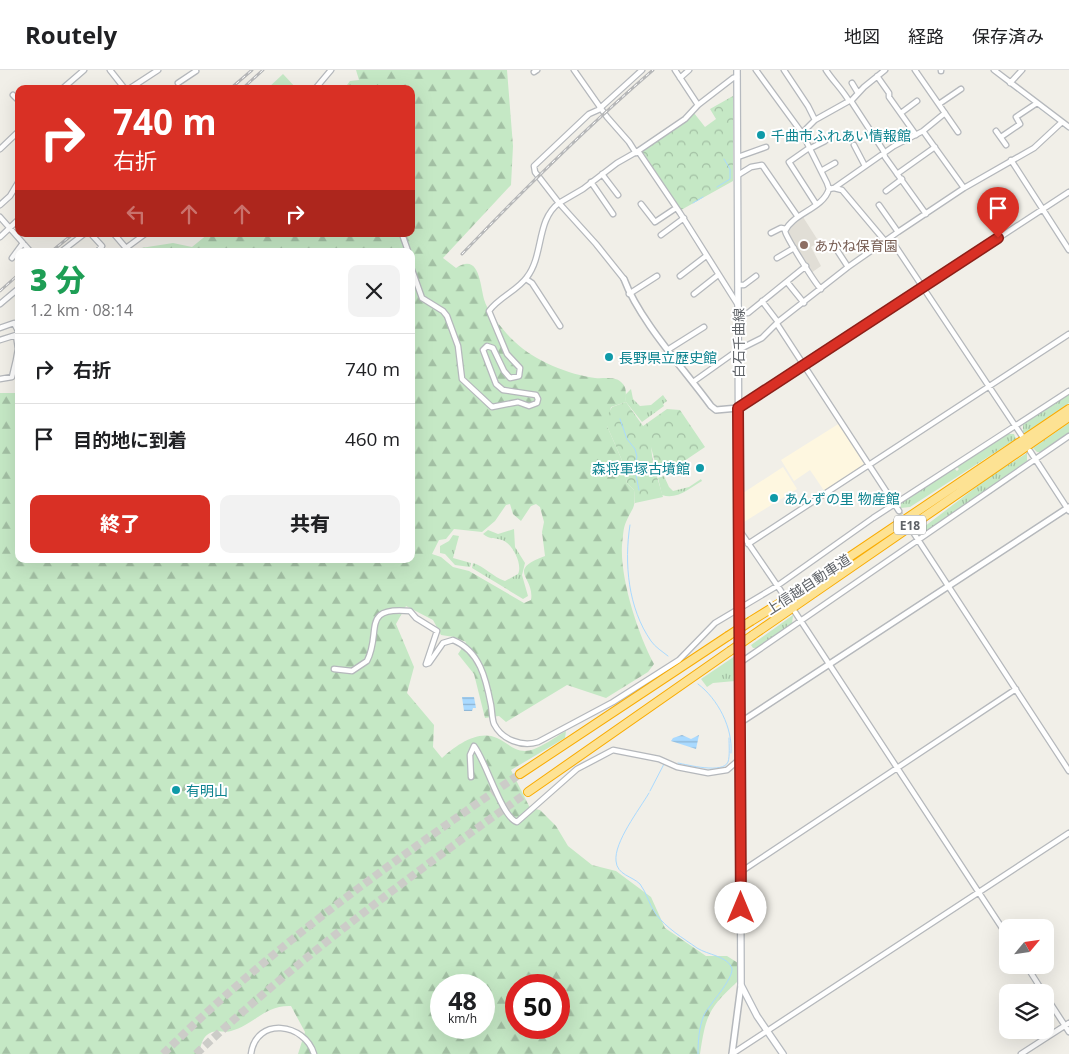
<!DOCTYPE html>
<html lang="ja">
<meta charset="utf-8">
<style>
:root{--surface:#fff;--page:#f2f2f2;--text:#202124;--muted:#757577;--line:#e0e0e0;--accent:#d93025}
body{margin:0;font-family:"Open Sans","Noto Sans JP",sans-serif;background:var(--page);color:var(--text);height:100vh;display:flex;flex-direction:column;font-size:19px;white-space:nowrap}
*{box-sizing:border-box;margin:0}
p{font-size:16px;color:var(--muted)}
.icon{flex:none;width:28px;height:28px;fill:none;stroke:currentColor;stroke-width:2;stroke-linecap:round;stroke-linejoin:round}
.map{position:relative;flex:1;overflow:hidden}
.side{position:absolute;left:15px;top:178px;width:400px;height:315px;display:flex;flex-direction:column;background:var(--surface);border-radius:10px;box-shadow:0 5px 20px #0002}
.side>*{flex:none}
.hud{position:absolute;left:15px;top:15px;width:400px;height:152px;border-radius:10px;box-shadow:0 5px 20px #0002;background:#d93025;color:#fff;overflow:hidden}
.needle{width:32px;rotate:61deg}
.controls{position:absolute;left:999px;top:849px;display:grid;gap:10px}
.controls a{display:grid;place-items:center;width:55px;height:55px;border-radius:10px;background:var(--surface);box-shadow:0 5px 20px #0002;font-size:25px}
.speed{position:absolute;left:430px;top:904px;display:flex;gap:10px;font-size:25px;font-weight:700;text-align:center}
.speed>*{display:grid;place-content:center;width:65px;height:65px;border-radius:50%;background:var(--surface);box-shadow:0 5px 20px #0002;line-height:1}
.speed small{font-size:12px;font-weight:400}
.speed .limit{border:8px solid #d22;background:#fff;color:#111}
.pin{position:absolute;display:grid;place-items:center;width:42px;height:42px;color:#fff;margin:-51px -21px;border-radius:50% 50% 50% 0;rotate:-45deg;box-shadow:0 0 5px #0007}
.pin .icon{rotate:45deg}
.me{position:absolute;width:55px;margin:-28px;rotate:0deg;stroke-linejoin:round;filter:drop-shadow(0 0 4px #0008)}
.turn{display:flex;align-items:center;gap:18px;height:105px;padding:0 15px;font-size:22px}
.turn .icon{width:65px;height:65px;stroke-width:2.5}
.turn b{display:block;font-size:35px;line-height:42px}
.lanes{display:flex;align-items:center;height:48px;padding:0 15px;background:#0003;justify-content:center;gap:25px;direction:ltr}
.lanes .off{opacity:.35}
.round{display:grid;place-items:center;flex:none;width:52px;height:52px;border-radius:10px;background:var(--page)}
.head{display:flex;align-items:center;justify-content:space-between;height:85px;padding:0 15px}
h1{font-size:30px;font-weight:800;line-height:38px;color:#1e9e55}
.action{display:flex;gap:10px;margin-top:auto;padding:10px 15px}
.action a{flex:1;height:58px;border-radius:10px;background:var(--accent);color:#fff;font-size:20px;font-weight:800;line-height:58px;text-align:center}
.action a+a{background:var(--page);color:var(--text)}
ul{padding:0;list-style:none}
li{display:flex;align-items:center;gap:15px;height:70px;padding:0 15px;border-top:1px solid var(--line)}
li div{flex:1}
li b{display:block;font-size:19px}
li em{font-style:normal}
header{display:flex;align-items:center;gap:30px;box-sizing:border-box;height:70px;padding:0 25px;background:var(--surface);border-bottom:1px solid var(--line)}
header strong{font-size:24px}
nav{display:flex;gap:28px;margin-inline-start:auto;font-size:18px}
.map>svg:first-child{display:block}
</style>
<header>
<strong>Routely</strong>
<nav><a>地図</a><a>経路</a><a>保存済み</a></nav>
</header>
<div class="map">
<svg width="1069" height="984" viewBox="0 0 1069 984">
<defs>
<pattern id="grass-tufts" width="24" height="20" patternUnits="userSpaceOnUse" patternTransform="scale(1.25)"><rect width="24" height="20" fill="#c5e8c5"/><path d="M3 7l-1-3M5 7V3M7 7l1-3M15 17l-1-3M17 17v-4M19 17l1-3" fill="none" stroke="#a3c0a4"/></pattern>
<pattern id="forest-firs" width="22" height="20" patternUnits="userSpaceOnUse" patternTransform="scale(1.25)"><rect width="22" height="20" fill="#c5e8c5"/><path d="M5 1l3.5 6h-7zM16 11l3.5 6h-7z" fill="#a3c0a4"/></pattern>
<pattern id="park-crowns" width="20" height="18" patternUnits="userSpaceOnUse" patternTransform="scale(1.25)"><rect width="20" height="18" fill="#c5e8c5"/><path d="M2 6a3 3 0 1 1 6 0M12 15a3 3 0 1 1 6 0" fill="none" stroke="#a3c0a4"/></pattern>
<pattern id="water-rules" width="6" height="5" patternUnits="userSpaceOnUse" patternTransform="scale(1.25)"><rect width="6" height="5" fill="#aadaff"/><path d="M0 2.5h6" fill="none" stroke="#8eb4d2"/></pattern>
</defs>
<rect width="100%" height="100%" fill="#f1efe8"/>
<path fill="#fef7e0" d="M840 353 865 396 825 422 810 400 794 411 781 390Z
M783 397 797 419 744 452 743 423Z"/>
<path fill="#e1ded6" d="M803 147 819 172 811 177 821 196 811 203 788 162 790 157Z"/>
<path fill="url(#grass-tufts)" d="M631 319 633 329 640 336 651 335 663 325 667 331 663 334 664 336 642 352 626 332 625 325Z
M1069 322V333L1025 363 1023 362V354Z
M1069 353V364L1040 382H1037L1033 378Z
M1008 364H1014L1016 369 910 437 901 438 900 432 954 398 957 401 959 399 957 397Z
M1027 383V391L923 465 916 463 992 405Z
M664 406 669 417 673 421 689 417 701 409 702 411C690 418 677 430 662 425L658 408Z
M514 459 515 477 525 493 522 505 528 526 523 529 472 498 473 493C484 496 493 507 505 511L518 504C523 494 512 473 502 470 494 467 490 470 483 464L488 460 498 464Z
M453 465 459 466 453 488 471 493 470 497 455 495 445 484 440 483V476L449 471Z
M793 545 792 554 759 578H753L751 575Z
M735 586V611L713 613 707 617 701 609Z"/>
<path fill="url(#forest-firs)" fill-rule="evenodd" d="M356 0H507L513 76 511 115 443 188 456 198C481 181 480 219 485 232 488 242 507 265 515 272 533 290 570 305 595 308 603 309 614 306 621 312 628 318 625 324 626 332L611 337 607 356 621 388 627 413 634 420C636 439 633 436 626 452 623 458 623 468 622 475 620 509 638 564 654 594L648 602 606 628 567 615 506 652 499 646 485 648 474 604 458 584 466 572 454 567 441 565 433 550 406 536 396 554 414 597 407 623 434 655 433 677 442 688C455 676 478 659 497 668 507 672 513 681 525 681 537 681 555 667 566 661L565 668 511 700 530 738 540 740 556 756 568 776 592 795 616 801 651 827 665 858 706 886H727L738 893 737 912C708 939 706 945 700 984H298L305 962 291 936C264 935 256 954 231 961 226 963 219 960 212 962 202 966 201 975 199 984H0V323H19V489H411V181H137L141 178 173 173 192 177 208 164H411V19H344L350 11 359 10ZM510 434 513 444 521 451 531 436 536 434 540 437 544 452 542 462 545 486C505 501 535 506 531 530L524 533 469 501 453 497 441 487 432 484 439 470 446 469 454 459 482 462 495 451 506 435ZM441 915H484V958H441ZM516 915H559V958H516Z"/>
<path fill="url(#park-crowns)" d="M733 26V111L681 140 642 81 694 43 705 57 716 49 710 39Z
M626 332 643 356 667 339 680 340 705 377 671 400 658 404 651 377 653 393 663 427 635 433 634 420 627 413 621 388 607 356V346L612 337Z"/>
<path fill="#c5e8c5" d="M283 4 297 19H267Z"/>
<path fill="url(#water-rules)" d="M462 627H474L476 638H473L472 641H464Z
M682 665 691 669 699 665 696 679 671 671 673 668Z"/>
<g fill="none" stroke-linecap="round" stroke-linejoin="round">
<path stroke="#aadaff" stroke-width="1" d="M1005 12 1032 32
M1038 37 1057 51
M1063 56 1069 60
M717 117 730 109V99L724 89
M693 133 703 127
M620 349 627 369 635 379 637 387 634 395 639 420
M630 455C624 493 628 538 651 571 655 577 663 582 668 586
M698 614C718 629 733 658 731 683
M678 693C688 695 723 704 728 692 730 686 729 675 729 668
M650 721 664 694
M649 723C639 740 614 772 616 791 617 805 632 806 640 814 647 823 649 835 656 844 666 858 683 868 697 878 708 885 727 886 732 898 733 910 711 932 704 945 699 957 698 971 698 984"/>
<path stroke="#ccccc8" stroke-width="4.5" stroke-dasharray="4.5 2" stroke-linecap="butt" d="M899 441 913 462"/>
<path stroke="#ccccc8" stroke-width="8" stroke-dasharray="8 4" stroke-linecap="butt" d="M163 984C271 877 394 790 520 704
M196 984C300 887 412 804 528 722"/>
<g stroke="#b5b8bc" stroke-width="7">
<path id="minor" d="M110 0 125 19
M574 0 607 47 629 72 636 83
M675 0 698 35
M756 0 802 63 827 113 829 119C823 139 793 143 785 161 786 167 816 215 821 219
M784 0 808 36 815 50
M826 0C833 11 842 19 849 31
M915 0 958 62
M941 0V1
M994 0 1069 57
M534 2 537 0
M877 6 889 23V27L916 65
M680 8 689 0
M178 13 196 1
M852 13 858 23
M1010 13 1022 0
M62 19 84 0
M129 19 158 0
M315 19 331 0
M13 25 19 31
M851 31 883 80 885 87 926 144
M939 34 961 19
M901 43 917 31
M923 61 964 118
M996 61 1006 75
M802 63 815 50 849 31H851L864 17 885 0
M1001 67 1020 54 1016 47 1037 33
M854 75 865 96
M809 78 789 92 816 134
M0 79 19 61
M809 79 825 71
M638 81 680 143 738 235
M738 87 766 77
M1011 90 1069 180
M821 101 835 93
M602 104 618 125
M897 104 935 77
M738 105 751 97 762 95 798 147
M591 112 613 144
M834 118 842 120 885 171
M829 119 834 118 894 76 923 61 945 43
M886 121 902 109
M641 134 655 152 676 138
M0 135 10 126 19 111
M879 135 898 162
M0 147 30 181
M771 163 781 158 786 159
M91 164 102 176 98 181
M114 164 126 178 145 164
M402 164 408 181
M661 165 684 148
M0 167 19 149
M890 168 1022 366
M833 174 848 197
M62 181 84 164
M12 188 23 173
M777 188 794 178
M411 197 422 228 443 241 447 246 458 276 462 309 492 337 518 332 529 336 537 333 538 329 536 325 503 320 496 314 483 280 487 276 493 278 504 301 510 308 519 306 520 298 507 284 489 241C499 227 517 221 527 207 544 185 536 150 559 133L535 102 534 96 589 44 598 40 642 0
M680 206 706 186
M526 209 532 213 560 256
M624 209 596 174 559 133 583 119 617 93 638 81 685 49 698 35 733 8 737 7
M787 212 804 233
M738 215H744L756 206
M629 224 657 206
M694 224 718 205
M762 231 778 252
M0 234 19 218
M738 243H748L806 196
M777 254 899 441
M0 258 14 253 19 263
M0 270 16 265
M669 279 704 257
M16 290 18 279 16 265 19 264
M0 309 12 307 16 290H19
M693 312 738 280 762 268 779 251 848 197 898 162 964 118 1034 78 1062 52
M738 338 1069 122
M1030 381 1069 441
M740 461 783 524
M913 462 1069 701
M748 474 1069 264
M795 542 1008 867
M741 592 1069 366
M334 599 352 601 367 591C382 562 360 536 410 541L416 548 437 561 426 594 429 593 443 573 453 570C480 581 486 609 491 635 492 641 492 649 494 654 502 670 522 677 538 672L613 632 679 590 715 553 777 516 873 448 1069 321
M471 707 470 685 474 676C486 691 502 748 517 752L577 699 613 680 659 689 677 697 708 703 727 700 741 688
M742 801 1016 619
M1026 895 1043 922
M1045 925 1069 962
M251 984C256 946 305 953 314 984
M732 984 1069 763
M1021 984 1069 953"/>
</g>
<g stroke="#b5b8bc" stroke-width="8">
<path id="tertiary" d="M624 209C639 250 684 299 711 336L716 340 738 338
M741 652 1069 437
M732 984 741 915"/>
</g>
<g stroke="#b6babf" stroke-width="8">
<path id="secondary" d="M737 0 741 915 757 946 783 984"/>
</g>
<g stroke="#f9ab00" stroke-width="10">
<path id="motorway" d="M751 551 793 525 1069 339
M753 565 1069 347
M520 704 728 566
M528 722 730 581"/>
</g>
<use href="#minor" stroke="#fff" stroke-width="4.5"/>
<use href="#tertiary" stroke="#fff" stroke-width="5"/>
<use href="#secondary" stroke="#fff" stroke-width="5.5"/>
<use href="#motorway" stroke="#fde293" stroke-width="8"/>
<g stroke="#b6b7b8" stroke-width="3">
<path id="rail" d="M230 19 252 0
M242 19 263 0
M52 181 73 164
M462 184C523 120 586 58 653 0
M0 221 19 204"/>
</g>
<use href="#rail" stroke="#fff" stroke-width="1" stroke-dasharray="4" stroke-linecap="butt"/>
<g stroke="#f9ab00" stroke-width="10" stroke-linecap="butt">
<path id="motorway-bridge" d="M728 566 751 551
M730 581 753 565"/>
</g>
<use href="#motorway-bridge" stroke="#fde293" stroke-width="8"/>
</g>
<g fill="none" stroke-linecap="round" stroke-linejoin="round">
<g stroke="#8d1f18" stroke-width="12">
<path id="route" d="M741 838 738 338 998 168"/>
</g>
<use href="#route" stroke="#d93025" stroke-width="9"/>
</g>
<g fill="#0f9aa8" stroke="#fff" stroke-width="2">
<circle cx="761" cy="65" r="5"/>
<circle cx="609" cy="287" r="5"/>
<circle cx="700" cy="398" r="5"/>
<circle cx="774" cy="428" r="5"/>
<circle cx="176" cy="720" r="5"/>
</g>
<circle fill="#8d6e63" stroke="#fff" stroke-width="2" cx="804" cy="175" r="5"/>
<g text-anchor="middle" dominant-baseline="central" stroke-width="4" stroke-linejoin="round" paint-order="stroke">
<rect fill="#fff" stroke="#8f9295" stroke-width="1" x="894" y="445.5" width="32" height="19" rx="4"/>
<g font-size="12" font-weight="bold" fill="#5f6368">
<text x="910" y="455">E18</text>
</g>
<g font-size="14" fill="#0d838f" stroke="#fff" text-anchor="start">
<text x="771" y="65">千曲市ふれあい情報館</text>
<text x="619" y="287">長野県立歴史館</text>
<text x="690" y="398" text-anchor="end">森将軍塚古墳館</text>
<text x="784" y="428">あんずの里 物産館</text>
<text x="186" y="720">有明山</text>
</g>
<g font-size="14" fill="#785e54" stroke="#fff" text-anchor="start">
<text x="814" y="175">あかね保育園</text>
</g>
<g font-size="14" fill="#5f6368" stroke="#fff">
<text transform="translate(738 273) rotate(-90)">白石千曲線</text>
<text transform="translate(808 514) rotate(-33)">上信越自動車道</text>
</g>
</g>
</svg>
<div class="controls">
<a><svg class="needle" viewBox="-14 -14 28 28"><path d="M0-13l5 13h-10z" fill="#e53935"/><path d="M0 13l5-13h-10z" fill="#757577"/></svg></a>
<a><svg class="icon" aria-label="layers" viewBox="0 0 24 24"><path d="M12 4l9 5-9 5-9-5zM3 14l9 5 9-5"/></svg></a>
</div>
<div class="speed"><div>48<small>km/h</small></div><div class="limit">50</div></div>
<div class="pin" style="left:998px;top:168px;background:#d93025"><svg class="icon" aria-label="arrive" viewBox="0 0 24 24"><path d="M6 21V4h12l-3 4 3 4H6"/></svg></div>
<svg class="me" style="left:741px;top:838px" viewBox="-20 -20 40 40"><circle r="19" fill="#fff"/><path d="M0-13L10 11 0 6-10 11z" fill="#d93025"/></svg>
<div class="hud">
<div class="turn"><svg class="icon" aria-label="right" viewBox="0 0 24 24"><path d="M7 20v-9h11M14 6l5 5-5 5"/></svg><div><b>740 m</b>右折</div></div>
<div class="lanes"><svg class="icon off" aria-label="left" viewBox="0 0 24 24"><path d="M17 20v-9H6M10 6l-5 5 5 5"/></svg><svg class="icon off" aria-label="ahead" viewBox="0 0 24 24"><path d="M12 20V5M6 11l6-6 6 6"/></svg><svg class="icon off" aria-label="ahead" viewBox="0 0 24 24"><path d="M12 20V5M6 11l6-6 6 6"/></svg><svg class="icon" aria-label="right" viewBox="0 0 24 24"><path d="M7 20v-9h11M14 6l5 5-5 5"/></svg></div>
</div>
<section class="side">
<div class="head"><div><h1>3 分</h1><p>1.2 km · 08:14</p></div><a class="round"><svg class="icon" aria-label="close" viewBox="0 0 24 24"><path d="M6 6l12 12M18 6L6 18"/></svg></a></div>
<ul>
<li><svg class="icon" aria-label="right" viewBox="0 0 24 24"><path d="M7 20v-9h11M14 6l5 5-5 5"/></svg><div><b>右折</b></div><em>740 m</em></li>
<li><svg class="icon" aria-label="arrive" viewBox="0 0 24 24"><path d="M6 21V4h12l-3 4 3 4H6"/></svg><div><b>目的地に到着</b></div><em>460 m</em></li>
</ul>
<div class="action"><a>終了</a><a>共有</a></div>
</section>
</div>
